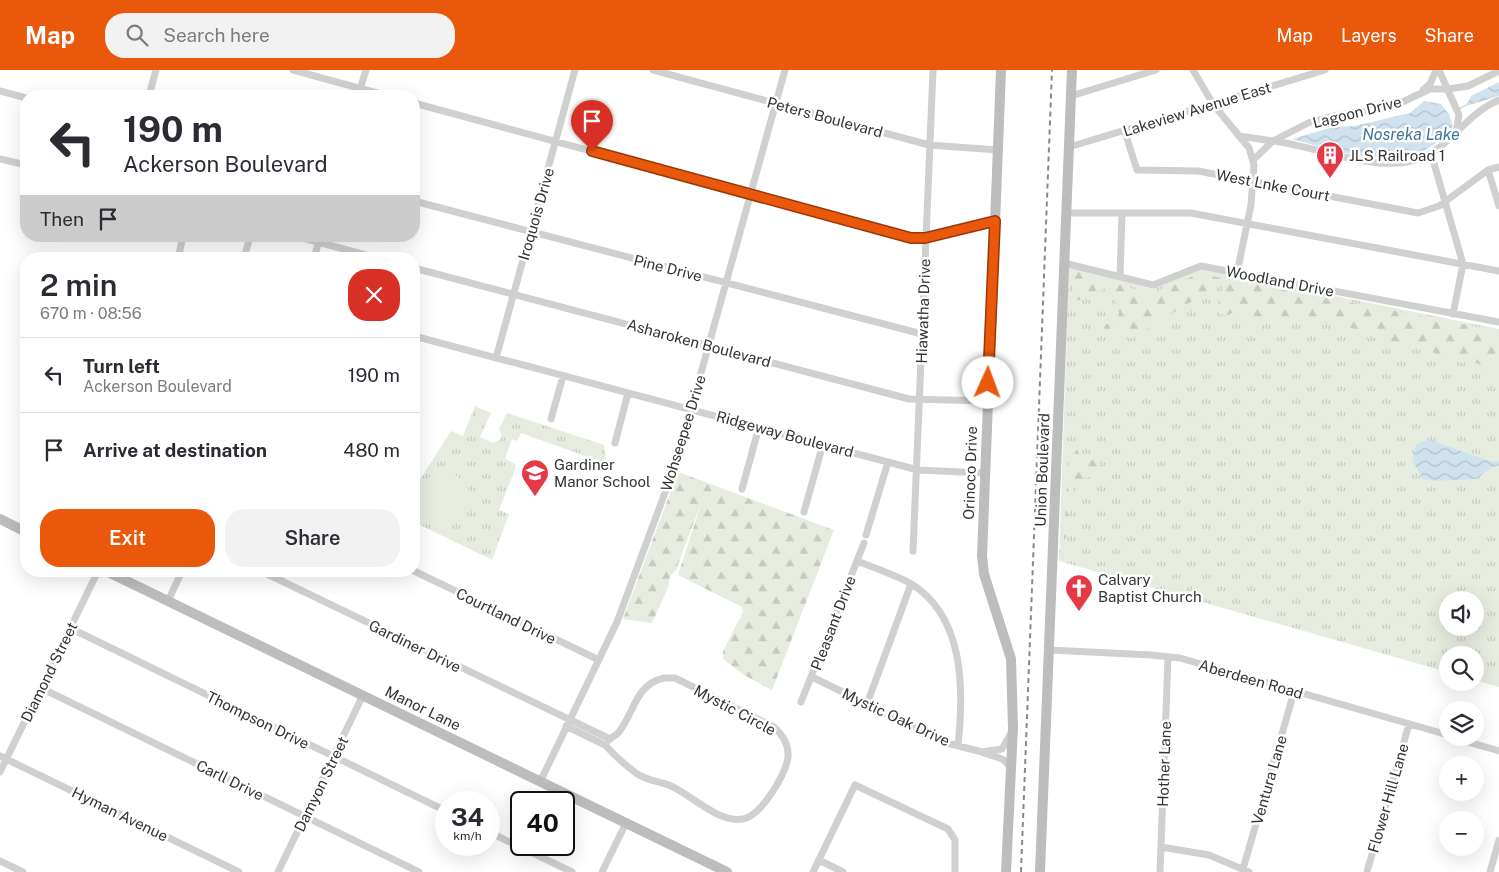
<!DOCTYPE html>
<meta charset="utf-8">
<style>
:root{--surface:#fff;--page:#f2f2f3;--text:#2b2b33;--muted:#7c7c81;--line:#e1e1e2;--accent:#ea580c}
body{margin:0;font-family:"Public Sans",sans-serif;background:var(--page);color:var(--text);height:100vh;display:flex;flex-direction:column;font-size:19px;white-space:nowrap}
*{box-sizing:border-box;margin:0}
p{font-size:16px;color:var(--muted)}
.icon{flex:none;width:28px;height:28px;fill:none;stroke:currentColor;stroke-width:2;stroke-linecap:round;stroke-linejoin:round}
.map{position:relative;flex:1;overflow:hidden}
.side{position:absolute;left:20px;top:182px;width:400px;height:325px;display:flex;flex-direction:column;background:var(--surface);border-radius:20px;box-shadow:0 5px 20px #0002}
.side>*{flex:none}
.top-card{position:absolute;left:20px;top:20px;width:400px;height:152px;border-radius:20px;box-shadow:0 5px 20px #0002;background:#fff;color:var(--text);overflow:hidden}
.controls{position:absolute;left:1439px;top:521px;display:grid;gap:10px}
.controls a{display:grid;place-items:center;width:45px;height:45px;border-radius:50%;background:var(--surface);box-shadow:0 5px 20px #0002;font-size:25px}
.speed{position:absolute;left:435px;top:721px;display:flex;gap:10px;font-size:25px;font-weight:700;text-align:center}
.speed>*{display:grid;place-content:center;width:65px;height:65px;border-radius:50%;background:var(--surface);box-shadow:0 5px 20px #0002;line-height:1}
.speed small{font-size:12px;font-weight:400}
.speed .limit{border:2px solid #111;border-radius:8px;background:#fff;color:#111}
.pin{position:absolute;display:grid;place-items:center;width:42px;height:42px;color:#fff;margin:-51px -21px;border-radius:50% 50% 50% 0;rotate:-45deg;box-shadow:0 0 5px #0007}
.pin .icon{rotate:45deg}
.me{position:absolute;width:55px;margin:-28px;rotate:2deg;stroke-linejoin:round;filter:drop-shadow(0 0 4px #0008)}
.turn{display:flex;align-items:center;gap:18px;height:105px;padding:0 20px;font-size:22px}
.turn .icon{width:65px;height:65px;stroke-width:2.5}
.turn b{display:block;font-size:35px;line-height:42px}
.then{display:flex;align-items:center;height:48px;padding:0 20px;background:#0003;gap:10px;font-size:19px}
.round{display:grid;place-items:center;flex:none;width:52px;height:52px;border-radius:20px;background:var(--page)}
.headline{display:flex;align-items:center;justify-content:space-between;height:85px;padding:0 20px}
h1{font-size:30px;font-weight:600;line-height:38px}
.primary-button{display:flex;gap:10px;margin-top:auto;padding:10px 20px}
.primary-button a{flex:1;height:58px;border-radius:20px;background:var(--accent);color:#fff;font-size:20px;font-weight:600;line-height:58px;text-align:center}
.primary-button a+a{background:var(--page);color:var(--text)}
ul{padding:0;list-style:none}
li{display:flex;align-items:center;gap:15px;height:75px;padding:0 20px;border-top:1px solid var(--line)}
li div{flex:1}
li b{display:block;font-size:19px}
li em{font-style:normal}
header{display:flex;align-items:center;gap:30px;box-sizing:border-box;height:70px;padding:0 25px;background:var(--accent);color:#fff}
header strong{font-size:24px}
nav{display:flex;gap:28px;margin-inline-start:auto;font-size:18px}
.search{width:350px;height:45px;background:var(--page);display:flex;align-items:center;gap:12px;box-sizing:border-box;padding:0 18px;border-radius:20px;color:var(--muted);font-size:19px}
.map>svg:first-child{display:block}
</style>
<header>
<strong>Map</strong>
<div class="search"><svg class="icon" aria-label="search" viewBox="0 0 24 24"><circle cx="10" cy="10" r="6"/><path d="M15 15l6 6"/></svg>Search here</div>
<nav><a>Map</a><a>Layers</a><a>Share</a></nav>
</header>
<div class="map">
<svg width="1499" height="802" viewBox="0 0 1499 802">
<defs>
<pattern id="grass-tufts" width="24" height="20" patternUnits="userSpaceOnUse" patternTransform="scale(1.25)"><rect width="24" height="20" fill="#e6ecdf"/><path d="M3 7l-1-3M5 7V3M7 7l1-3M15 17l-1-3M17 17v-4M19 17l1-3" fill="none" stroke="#c6cbc0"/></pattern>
<pattern id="forest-firs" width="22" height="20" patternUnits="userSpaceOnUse" patternTransform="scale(1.25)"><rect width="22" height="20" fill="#e6ecdf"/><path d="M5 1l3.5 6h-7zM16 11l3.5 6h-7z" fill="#c6cbc0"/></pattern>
<pattern id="water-waves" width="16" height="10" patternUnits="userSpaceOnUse" patternTransform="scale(1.25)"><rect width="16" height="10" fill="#cfe2ee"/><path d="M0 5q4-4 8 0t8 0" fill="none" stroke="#b2c2cd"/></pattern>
</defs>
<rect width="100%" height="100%" fill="#fff"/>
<path fill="url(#grass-tufts)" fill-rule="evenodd" d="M1069 196 1152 219 1202 199 1499 259V617L1475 610V585H1448L1447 602 1059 491ZM1448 530H1475V558H1448Z
M475 336 491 343 480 367 493 373 500 370 502 365 499 359 507 343 604 375 606 390 599 391 521 363 517 371 512 369 505 389 515 394 516 397 499 440 509 444 492 490 414 452 416 416 451 361 463 366Z"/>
<path fill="url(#forest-firs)" d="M1077 201 1147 223 1156 222 1200 203 1225 209 1211 223 1199 227 1132 268 1119 263 1107 262 1104 258 1106 254H1117L1119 242 1116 232 1115 219C1098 214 1088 235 1073 229L1074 210Z
M1233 210 1499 261V302L1476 293H1462L1427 280 1399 275 1375 263 1305 248 1291 251 1285 248 1253 250 1233 243 1225 246 1220 244 1218 227 1227 212Z
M1069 374 1076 378 1081 387 1100 392 1095 405 1076 411 1069 436 1067 466 1064 470Z
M678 402 834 460 772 620 744 605 723 589V581L743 542 742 537 678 505 703 428 676 500 670 506 668 518 652 553 623 549Z"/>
<path fill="#e6ecdf" d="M433 399C473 399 486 445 446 458L419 445 417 437Z"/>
<path fill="url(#water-waves)" d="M1499 12V26L1466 36 1471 26Z
M1424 31 1441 34 1449 44 1453 56C1443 68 1432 78 1417 84 1384 97 1325 78 1292 69L1333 57 1355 56 1410 43Z
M1428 369 1492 392 1499 391V395L1491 398 1476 409 1435 411 1423 409 1412 390 1416 375Z"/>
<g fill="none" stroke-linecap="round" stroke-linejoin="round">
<path stroke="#cfe2ee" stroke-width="2" d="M1459 39 1468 34"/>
<path stroke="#d0d0d0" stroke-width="7" d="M293 0 388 26
M653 0 929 75 998 80
M1193 0 1213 34 1249 78 1254 95 1251 135 1237 203
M1439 0 1459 45 1456 63
M1423 20 1430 14 1436 0
M0 21 26 28
M149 26 156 0
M358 26 366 0
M1071 26 1156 0
M414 33 911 168 925 167 995 151
M1125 62 1137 100 1198 101 1418 143 1439 136 1488 100 1499 97
M1239 66 1273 71 1253 90
M1273 71C1320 76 1388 111 1433 82 1457 66 1472 41 1499 30
M1273 71 1308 53 1333 46 1392 37 1430 19H1448L1468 16 1499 1
M1069 77 1325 0
M1431 83 1463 194 1453 244
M0 89 26 95
M1488 100 1499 136
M414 131 922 264
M1066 143H1191L1499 201
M296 166 380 189
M178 189 183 166
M244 189 250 166
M314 189 320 166
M1064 193 1153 215 1201 196 1499 252
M414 198 909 329 987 331
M1120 207 1122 143
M414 266 918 400 984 403
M496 288 575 0
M551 349 563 306
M615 373 628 323
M742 419 759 357
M804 442 823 374
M866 465 888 392
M913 481 933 0
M857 491C875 498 893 504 910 513 965 546 964 620 958 676
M261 501 608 668
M414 501 599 590
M168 531 182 501
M70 558 446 741
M1049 580 1151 585 1180 588 1448 665
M812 607 947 673 982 682
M664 608H675L774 657C783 665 789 674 788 687 786 704 761 746 743 749 718 753 693 726 671 716 660 711 646 711 636 703 625 695 614 685 605 675 609 667 614 668 619 662 635 641 635 615 664 608Z
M41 618 419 802
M801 632 864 473
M867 634 911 514
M566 656 605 675
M1454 668 1499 681
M0 686 239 802
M1010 699C1006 686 993 687 982 682L1002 679 1010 665
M0 702 98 501
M540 712 617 552 676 393 785 0
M489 762 572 802
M1161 777 1209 785 1249 802
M819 790 843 802
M0 791 23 802
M1243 799 1294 622
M278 802 363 625
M602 802 626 753
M813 802 855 715 948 759 955 770V802
M1160 802 1168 587
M1367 802 1409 654
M1490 802 1499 770"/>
<path stroke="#bdbdbd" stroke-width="10" d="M1001 0 982 486 984 504 1011 589 1013 657 1006 802
M0 449 26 462
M106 501 727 802
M1040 802 1072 0"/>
<path stroke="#888" stroke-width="2" stroke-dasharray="5 4" stroke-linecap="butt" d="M1021 802 1052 0"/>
</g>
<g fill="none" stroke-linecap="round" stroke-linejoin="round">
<g stroke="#983908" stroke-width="12">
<path id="route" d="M592 81 911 168H925L995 151 988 313"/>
</g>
<use href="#route" stroke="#ea580c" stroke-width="9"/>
</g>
<defs>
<g id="building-pin" transform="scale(1.4375)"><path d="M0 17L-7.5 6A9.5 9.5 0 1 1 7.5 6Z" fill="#e63946" stroke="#fff"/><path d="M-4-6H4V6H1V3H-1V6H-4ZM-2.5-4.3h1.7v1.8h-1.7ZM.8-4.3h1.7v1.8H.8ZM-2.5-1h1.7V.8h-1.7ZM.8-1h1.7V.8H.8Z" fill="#fff"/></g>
<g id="school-pin" transform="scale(1.4375)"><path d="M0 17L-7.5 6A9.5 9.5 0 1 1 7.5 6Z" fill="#e63946" stroke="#fff"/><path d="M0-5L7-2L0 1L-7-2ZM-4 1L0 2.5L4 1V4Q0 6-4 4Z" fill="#fff"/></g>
<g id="church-pin" transform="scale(1.4375)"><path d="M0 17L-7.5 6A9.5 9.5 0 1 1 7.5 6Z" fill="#e63946" stroke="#fff"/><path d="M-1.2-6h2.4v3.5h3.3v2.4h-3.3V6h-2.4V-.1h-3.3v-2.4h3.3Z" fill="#fff"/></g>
</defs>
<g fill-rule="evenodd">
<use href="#building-pin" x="1330" y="85"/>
<use href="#school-pin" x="535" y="403"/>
<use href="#church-pin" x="1079" y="518"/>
</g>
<g text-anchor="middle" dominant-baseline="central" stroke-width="5" stroke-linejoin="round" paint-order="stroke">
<g font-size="15" fill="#333" stroke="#fff">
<text transform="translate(1197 39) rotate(-17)">Lakeview Avenue East</text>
<text transform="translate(1357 42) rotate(-14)">Lagoon Drive</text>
<text transform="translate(825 47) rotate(15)">Peters Boulevard</text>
<text transform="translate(1273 115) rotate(11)">West Lnke Court</text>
<text transform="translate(536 144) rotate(-74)">Iroquois Drive</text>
<text transform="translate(668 198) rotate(14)">Pine Drive</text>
<text transform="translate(1280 211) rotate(11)">Woodland Drive</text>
<text transform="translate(923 241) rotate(-88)">Hiawatha Drive</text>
<text transform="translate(699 273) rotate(15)">Asharoken Boulevard</text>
<text transform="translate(683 363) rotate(-73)">Wohseepee Drive</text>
<text transform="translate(785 364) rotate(15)">Ridgeway Boulevard</text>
<text transform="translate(1042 400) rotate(-88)">Union Boulevard</text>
<text transform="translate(970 403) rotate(-88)">Orinoco Drive</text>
<text transform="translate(506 546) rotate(26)">Courtland Drive</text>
<text transform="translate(833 553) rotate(-69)">Pleasant Drive</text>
<text transform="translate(415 576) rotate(26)">Gardiner Drive</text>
<text transform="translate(49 602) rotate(-64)">Diamond Street</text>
<text transform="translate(1251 609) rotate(16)">Aberdeen Road</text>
<text transform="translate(423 638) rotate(26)">Manor Lane</text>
<text transform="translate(735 640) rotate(28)">Mystic Circle</text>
<text transform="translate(896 647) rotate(25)">Mystic Oak Drive</text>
<text transform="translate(258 650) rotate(26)">Thompson Drive</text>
<text transform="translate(1164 694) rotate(-88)">Hother Lane</text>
<text transform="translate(230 710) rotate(26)">Carll Drive</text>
<text transform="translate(1269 710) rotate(-74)">Ventura Lane</text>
<text transform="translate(321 714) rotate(-64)">Damyon Street</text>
<text transform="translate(1388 728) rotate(-74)">Flower Hill Lane</text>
<text transform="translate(120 744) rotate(26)">Hyman Avenue</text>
</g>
<g font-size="15" fill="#333" stroke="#fff" text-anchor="start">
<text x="1349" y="85">JLS Railroad 1</text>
<text x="554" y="394">Gardiner<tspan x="554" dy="17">Manor School</tspan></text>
<text x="1098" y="509">Calvary<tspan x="1098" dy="17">Baptist Church</tspan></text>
</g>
<g font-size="16" font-style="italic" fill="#3f7597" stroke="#fff">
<text x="1411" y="64">Nosreka Lake</text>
</g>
</g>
</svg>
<div class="controls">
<a><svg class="icon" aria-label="sound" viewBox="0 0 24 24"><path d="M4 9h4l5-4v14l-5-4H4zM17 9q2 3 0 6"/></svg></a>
<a><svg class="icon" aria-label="search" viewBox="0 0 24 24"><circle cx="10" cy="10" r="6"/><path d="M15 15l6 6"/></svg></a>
<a><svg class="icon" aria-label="layers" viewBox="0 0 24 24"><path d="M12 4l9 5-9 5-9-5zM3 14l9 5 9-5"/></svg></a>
<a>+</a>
<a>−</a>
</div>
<div class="speed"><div>34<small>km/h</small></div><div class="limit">40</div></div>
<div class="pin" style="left:592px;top:81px;background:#d93025"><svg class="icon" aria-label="arrive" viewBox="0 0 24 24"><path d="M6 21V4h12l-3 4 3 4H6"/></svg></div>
<svg class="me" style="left:988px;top:313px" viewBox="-20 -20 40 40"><circle r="19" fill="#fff"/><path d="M0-13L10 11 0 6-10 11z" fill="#ea580c"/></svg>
<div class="top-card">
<div class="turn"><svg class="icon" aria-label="left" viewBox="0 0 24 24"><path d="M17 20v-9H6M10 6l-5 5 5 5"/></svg><div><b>190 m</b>Ackerson Boulevard</div></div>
<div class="then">Then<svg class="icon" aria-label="arrive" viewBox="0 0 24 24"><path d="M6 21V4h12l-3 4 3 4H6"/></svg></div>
</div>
<section class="side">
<div class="headline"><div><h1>2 min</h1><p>670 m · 08:56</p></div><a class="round" style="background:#d93025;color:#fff"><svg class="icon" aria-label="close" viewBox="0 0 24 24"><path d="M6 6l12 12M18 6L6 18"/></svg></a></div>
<ul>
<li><svg class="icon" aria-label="left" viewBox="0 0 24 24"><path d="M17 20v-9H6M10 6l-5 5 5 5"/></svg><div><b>Turn left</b><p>Ackerson Boulevard</p></div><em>190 m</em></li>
<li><svg class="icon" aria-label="arrive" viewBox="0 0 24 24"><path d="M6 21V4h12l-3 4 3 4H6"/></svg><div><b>Arrive at destination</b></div><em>480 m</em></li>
</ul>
<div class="primary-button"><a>Exit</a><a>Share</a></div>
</section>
</div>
